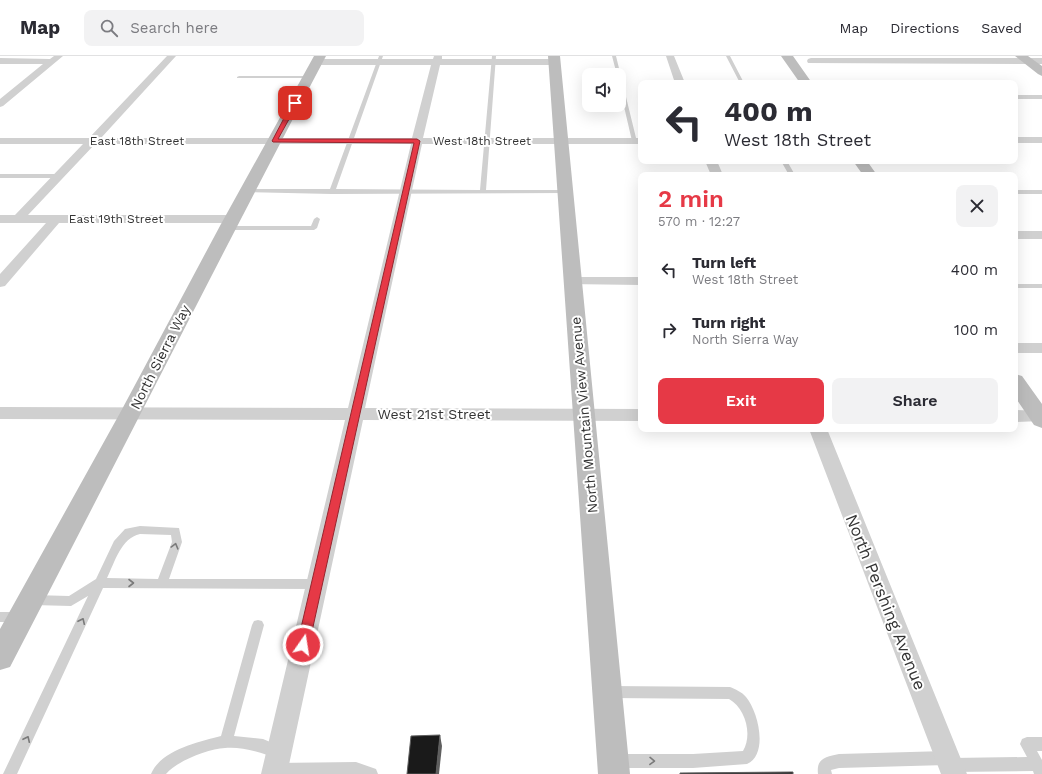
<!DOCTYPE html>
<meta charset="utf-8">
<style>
:root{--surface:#fff;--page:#f2f2f3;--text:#2b2b33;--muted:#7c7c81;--line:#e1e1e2;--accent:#e63946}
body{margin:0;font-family:"Work Sans",sans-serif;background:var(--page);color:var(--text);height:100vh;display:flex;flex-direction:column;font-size:15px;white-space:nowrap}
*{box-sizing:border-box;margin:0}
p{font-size:13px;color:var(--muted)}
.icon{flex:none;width:22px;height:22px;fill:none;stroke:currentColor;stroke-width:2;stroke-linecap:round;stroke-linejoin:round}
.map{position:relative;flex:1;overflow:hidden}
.panel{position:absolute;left:638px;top:116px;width:380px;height:260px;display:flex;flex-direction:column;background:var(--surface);border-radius:8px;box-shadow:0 4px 16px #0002}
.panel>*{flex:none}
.hud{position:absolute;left:638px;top:24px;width:380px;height:84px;border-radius:8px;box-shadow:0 4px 16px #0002;background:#fff;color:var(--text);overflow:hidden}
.buttons{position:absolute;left:582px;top:12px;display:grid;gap:8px}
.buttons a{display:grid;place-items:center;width:44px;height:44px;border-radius:8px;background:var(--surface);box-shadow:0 4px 16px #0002;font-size:20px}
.pin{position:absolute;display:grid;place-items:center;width:34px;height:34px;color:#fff;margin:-17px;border-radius:8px;box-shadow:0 2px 6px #0006}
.me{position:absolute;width:44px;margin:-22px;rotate:13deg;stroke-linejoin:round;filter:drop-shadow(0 0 3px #0008)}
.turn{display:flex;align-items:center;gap:14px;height:84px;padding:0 20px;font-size:18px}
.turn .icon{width:52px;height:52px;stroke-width:2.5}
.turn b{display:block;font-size:28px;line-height:34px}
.round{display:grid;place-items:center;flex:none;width:42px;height:42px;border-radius:8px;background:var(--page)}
.summary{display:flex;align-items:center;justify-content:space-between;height:68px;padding:0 20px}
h1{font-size:24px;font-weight:600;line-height:30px;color:var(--accent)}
.button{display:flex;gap:8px;margin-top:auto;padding:8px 20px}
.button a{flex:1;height:46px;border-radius:8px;background:var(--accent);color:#fff;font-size:16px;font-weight:600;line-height:46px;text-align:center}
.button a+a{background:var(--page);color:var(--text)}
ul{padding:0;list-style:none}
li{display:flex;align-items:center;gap:12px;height:60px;padding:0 20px}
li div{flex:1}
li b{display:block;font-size:15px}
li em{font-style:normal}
header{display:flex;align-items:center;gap:24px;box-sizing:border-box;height:56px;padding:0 20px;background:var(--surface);border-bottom:1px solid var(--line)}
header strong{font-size:19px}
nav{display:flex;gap:22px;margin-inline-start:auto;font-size:14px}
.search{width:280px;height:36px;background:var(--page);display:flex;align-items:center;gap:10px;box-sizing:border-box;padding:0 14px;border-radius:8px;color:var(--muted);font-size:15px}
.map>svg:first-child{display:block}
</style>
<header>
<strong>Map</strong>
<div class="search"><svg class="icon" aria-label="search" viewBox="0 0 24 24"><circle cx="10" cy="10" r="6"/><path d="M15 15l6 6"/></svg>Search here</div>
<nav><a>Map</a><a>Directions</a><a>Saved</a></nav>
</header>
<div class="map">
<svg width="1042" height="718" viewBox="0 0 1042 718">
<rect width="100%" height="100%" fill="#fff"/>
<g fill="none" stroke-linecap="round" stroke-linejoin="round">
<path fill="#d0d0d0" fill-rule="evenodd" d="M379 0H383L336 133 480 134 492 0H496L486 134H565L567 135V137L332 138 245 136 244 135 247 133H330Z
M612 0H616L637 86 632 85 619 29V19H617Z
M726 0H730L744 27H740Z
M239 20H309L311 21 309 22H237V21Z
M1015 39H1042V43H1015Z
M781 105H787L795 119H789Z
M0 118H59L62 120 59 122H0Z
M1015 134H1042V138H1015Z
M317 161 320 163 317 172 314 174H227L224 172 227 170H311L314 163Z
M1015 228H1042V232H1015Z
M140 470 179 472 182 486 169 523H317L321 525 323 528 321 531 317 533 103 532 17 718H3L88 540 71 550 33 549 29 547 27 544 29 541 33 539 69 540 96 523 114 485 125 473ZM140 478 171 479 172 486 158 523 107 522C115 506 121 482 140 478Z
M0 556H18L22 557 24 561 22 565 18 566H0Z
M258 564 262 565 264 569 234 680 263 683 282 691 284 696 282 701 277 703C264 697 240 690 225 692 208 693 177 705 166 718H151C161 694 198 686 221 680L252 569 254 565Z
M610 630 730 631C735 633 742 636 746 641 758 655 769 698 747 708L693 712H618L613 710 611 705 613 700 618 698H693L743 695C753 678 745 652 729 643L610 642 606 640 604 636 606 632Z
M1027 681H1042V695H1037L1042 704V718H1034L1033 715 952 716 947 714 946 709 839 712 831 714 832 718H818C816 702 826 701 839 698L946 695 951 697 952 702 1027 701 1020 688 1022 683Z
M356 706 376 713 378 718H270L268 714 270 709 275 707Z"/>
<path fill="#d0d0d0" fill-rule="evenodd" d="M54 0H63L3 50 0 51V43L43 8H0V2L50 3Z
M167 0H176L101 82H412L431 9H317L313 6 317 3H433L434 0H442V3H554L558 6 554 9H440L423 82H641V88H422L365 352 641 353V365L363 364 287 718H261L345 364 0 363V351L348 352 411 88H95L28 159H231L235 160 237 163 235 166 231 167H59L5 230 0 231V218L46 167H0V159H15L83 88H0V82H89Z
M666 0H674L685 27H675Z
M811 2H1042V8L808 7 807 5 808 3Z
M1015 81H1042V87H1015Z
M705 105H717L723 119H711Z
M1015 175H1042V183H1015Z
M572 221H641V229L567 228 565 225 567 222Z
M1015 287H1042V297H1015Z
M1015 354 1042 355V365L1015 366Z
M809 373H827L967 718H941Z"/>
<path fill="#bdbdbd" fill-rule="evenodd" d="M314 0H326C219 203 116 407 10 611L0 614V573L120 357 221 168Z
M548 0H560L630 718H598Z
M781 0H793L812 27H800Z
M1015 0H1028L1042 10V20L1038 18Z
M853 105H867L877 119H863Z
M1015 318 1022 320 1042 348V372L1034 369 1015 341Z"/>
</g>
<path fill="#5f5f5f" d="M440 679 442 690 439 718H436Z"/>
<path fill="#1a1a1a" stroke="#5f5f5f" d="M440 679 436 718H407L411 680Z
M793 716V718H680V717Z"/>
<defs><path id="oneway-chevron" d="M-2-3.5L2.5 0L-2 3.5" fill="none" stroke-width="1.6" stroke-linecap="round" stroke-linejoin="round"/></defs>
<g stroke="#7a7a7a">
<use href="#oneway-chevron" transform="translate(175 490) rotate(-75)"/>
<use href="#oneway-chevron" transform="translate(131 527)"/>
<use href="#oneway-chevron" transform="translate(82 565) rotate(-65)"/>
<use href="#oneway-chevron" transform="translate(27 683) rotate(-65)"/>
<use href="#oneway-chevron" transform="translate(652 705) rotate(1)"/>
</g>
<path fill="#e63946" stroke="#96252e" d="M295 45 298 47 278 83H417L420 85 309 589 307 593 303 595 299 593 297 589 414 87 273 86 272 85 292 47Z"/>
<g text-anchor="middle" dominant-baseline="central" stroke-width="4" stroke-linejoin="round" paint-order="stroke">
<g font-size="12" fill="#333" stroke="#fff">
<text x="137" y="85">East 18th Street</text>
<text x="482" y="85">West 18th Street</text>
<text x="116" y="163">East 19th Street</text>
</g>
<g font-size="14" fill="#333" stroke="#fff">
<text transform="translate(160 301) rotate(-63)">North Sierra Way</text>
<text x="434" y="358">West 21st Street</text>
<text transform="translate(584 359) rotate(-95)">North Mountain View Avenue</text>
</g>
<g font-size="17" fill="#333" stroke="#fff">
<text transform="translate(886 546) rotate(68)">North Pershing Avenue</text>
</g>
</g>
</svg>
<div class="buttons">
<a><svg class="icon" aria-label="sound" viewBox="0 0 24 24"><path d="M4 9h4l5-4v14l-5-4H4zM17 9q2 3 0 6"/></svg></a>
</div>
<div class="pin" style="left:295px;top:47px;background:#d93025"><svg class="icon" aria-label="arrive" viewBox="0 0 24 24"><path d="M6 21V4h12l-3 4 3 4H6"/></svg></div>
<svg class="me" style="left:303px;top:589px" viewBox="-20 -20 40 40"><circle r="17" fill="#e63946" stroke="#fff" stroke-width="3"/><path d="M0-11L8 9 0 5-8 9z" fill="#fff"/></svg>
<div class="hud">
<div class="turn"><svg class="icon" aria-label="left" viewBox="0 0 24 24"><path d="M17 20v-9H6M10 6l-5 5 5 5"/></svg><div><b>400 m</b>West 18th Street</div></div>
</div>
<section class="panel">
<div class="summary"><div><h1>2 min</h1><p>570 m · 12:27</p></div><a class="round"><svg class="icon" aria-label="close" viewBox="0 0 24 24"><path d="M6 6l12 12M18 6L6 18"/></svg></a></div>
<ul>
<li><svg class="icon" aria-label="left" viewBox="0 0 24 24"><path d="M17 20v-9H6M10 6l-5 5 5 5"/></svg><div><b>Turn left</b><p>West 18th Street</p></div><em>400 m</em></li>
<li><svg class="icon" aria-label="right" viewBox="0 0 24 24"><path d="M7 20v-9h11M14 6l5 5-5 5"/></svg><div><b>Turn right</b><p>North Sierra Way</p></div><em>100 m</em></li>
</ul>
<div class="button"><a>Exit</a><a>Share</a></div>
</section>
</div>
